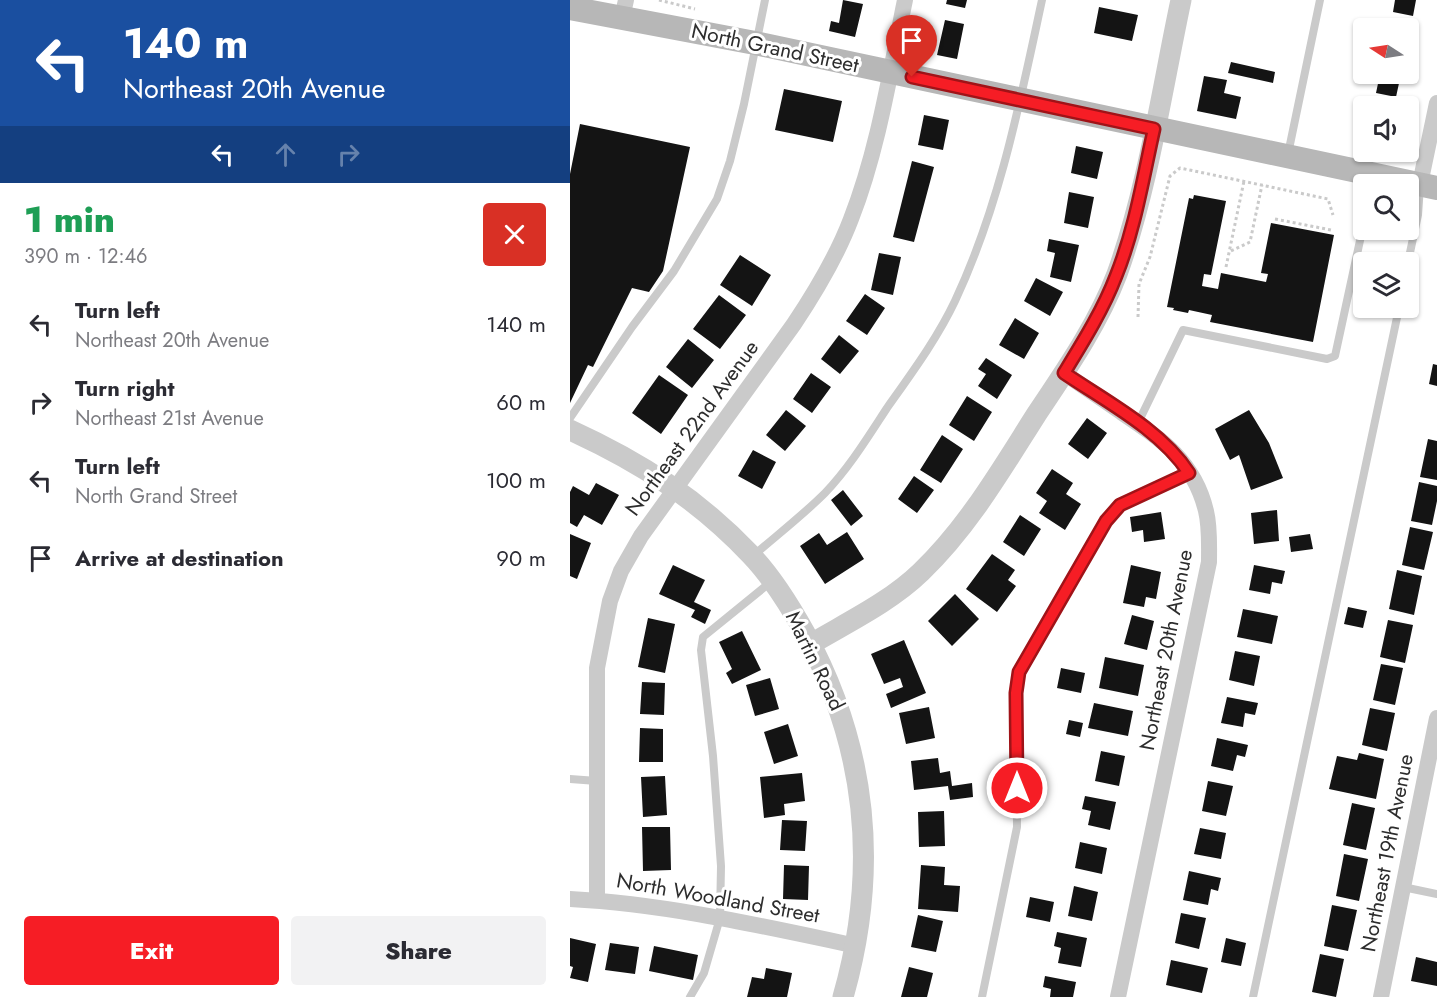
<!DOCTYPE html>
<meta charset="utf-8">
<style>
:root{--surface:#fff;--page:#f2f2f3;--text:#2b2b33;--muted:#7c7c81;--accent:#f61d25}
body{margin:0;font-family:Jost,sans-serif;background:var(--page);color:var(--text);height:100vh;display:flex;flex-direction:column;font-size:22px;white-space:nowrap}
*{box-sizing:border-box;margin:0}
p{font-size:20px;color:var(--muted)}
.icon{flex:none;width:33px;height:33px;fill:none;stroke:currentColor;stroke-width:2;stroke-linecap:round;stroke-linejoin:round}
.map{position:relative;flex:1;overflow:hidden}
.details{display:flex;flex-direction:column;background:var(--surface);width:570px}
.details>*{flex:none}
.guide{background:#1a4fa0;color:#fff;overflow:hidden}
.needle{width:39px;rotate:282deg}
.tools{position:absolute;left:783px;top:18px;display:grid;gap:12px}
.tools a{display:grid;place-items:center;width:66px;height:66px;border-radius:6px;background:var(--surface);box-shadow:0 2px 4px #0004;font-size:30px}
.pin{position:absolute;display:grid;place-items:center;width:51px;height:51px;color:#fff;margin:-62px -26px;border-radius:50% 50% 50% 0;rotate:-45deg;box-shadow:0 0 6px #0007}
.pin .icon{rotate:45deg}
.me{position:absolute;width:66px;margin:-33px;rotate:0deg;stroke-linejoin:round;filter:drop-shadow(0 0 4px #0008)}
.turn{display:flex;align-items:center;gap:21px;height:126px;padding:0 24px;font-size:27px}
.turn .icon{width:78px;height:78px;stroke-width:2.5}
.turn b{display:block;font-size:42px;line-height:51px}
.lanes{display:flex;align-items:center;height:57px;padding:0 24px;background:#0003;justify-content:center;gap:30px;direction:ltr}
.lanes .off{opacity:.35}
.round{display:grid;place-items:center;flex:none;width:63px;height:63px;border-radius:6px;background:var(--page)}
.summary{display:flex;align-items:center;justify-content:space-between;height:102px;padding:0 24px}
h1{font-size:36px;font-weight:800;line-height:45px;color:#1e9e55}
.button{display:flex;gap:12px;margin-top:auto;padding:12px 24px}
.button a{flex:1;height:69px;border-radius:6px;background:var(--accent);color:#fff;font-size:24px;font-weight:800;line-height:69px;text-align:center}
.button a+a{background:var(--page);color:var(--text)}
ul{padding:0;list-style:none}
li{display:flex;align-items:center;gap:18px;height:78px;padding:0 24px}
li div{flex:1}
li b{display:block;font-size:22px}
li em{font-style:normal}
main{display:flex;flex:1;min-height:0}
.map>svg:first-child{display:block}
</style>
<main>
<section class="details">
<div class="guide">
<div class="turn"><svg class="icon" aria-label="left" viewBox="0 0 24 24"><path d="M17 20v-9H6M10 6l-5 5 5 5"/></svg><div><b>140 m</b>Northeast 20th Avenue</div></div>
<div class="lanes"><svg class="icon" aria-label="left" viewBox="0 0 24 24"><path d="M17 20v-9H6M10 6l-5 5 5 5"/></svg><svg class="icon off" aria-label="ahead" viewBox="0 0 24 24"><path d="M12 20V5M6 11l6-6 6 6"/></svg><svg class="icon off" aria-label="right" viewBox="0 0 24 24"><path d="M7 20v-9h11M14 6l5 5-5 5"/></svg></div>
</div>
<div class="summary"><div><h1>1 min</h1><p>390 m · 12:46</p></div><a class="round" style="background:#d93025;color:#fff"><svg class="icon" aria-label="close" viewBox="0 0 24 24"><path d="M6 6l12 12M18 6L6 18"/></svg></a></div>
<ul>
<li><svg class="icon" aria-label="left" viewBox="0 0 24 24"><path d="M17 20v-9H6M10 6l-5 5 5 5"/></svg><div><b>Turn left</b><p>Northeast 20th Avenue</p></div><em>140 m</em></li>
<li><svg class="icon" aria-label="right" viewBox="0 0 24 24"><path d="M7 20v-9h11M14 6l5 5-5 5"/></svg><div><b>Turn right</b><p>Northeast 21st Avenue</p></div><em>60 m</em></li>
<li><svg class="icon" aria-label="left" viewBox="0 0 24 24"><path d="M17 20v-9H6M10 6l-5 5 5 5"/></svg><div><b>Turn left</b><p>North Grand Street</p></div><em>100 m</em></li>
<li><svg class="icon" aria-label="arrive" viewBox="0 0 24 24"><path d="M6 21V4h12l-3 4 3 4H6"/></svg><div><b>Arrive at destination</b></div><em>90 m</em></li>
</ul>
<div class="button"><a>Exit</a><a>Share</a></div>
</section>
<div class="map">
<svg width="867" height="997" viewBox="0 0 867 997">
<rect width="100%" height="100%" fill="#fff"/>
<path fill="#141414" d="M273 0 293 4 285 37 259 31 261 21 269 23Z
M377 0H397L395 8 376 4Z
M825 0H846L843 16 823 12Z
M529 7 568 15 562 41 524 33Z
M375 20 394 24 387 59 367 55Z
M661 62 705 72 703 83 658 73Z
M810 74H831L826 97 806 93Z
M634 76 657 80 654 93 671 97 666 119 627 111Z
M214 89 272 101 263 142 205 130Z
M354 115 379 120 373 150 348 145Z
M10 124 120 147 93 271 79 292 62 288 23 367 18 365 0 403V174Z
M506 146 533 152 527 179 501 173Z
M342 161 364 167 344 242 323 237Z
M499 192 524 197 518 228 494 223Z
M624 195 656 201 641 275 634 274 632 286 648 289 651 273 696 282 698 274 691 273 701 223 764 235 743 342 640 322 642 315 619 310 618 313 603 310 604 308 597 307 619 198 623 199Z
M479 239 509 245 501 282 480 277 485 253 477 251Z
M309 253 331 257 323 295 301 290Z
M170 255 201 275 182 306 150 285Z
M466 278 493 292 480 316 454 301Z
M295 294 315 308 297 335 276 321Z
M149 295 176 315 150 349 123 329Z
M445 318 469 333 454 359 429 345Z
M269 335 289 351 270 374 251 359Z
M118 339 144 360 122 388 96 367Z
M416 358 442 375 427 399 408 386 416 374 408 369Z
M863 364 867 365V386L859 384Z
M241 373 261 387 242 413 223 399Z
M89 375 118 395 91 434 62 413Z
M397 396 422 412 404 441 379 425Z
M216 410 236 426 215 451 196 435Z
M679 410 699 443 713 478 681 490 669 455 660 460 645 429Z
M517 418 537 433 518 459 498 444Z
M372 435 393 449 371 483 350 470Z
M858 439 867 441V480L850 477Z
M183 450 206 462 192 489 168 476Z
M482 469 503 483 496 494 511 504 495 530 469 513 477 501 466 493Z
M344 476 364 490 347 513 328 499Z
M849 482 867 486V501L862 525 841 521Z
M26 483 49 495 32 525 14 515 7 527 0 523V492L3 486 19 495Z
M273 490 293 516 281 526 261 500Z
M707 510 709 541 684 544 681 513Z
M591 512 595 539 574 542 573 530 562 532 560 517Z
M450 515 471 529 454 556 433 542Z
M840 527 863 532 854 570 832 565Z
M277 532 294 559 255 584 230 546 249 533 257 545Z
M0 534 21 543 7 579 0 576Z
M740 534 743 549 721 552 719 537Z
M422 554 445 570 438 580 446 586 427 612 396 589Z
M103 565 135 580 124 602 141 610 135 624 121 617 125 610 89 594Z
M561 565 591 572 586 599 576 597 574 607 553 603Z
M684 565 715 571 712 584 702 582 700 594 679 590Z
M827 570 852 576 844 615 819 609Z
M385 594 409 619 382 646 358 621Z
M778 607 797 611 793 628 774 624Z
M673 609 708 616 702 644 667 637Z
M562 615 584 621 577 650 554 644Z
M78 618 105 624 95 673 68 667Z
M818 620 843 625 835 663 810 657Z
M172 631 191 670 162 684 156 673 162 669 149 642Z
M334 640 356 693 321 708 316 694 333 687 330 678 314 684 301 654Z
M665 651 690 656 684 686 659 680Z
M535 657 574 665 568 696 529 688Z
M811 664 833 668 825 705 803 700Z
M491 668 515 673 511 693 487 688Z
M200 678 209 709 185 716 176 685Z
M72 682 95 683 94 715 70 714Z
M657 697 688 703 685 715 675 713 673 727 651 723Z
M524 703 563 711 558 736 518 728Z
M359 707 365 738 336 744 329 713Z
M800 708 825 713 817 751 792 745Z
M499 720 513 723 510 737 496 734Z
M218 724 228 756 204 764 194 732Z
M70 728 93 729V762H69Z
M647 738 678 745 675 757 667 755 663 771 641 766Z
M531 751 555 756 549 786 525 781Z
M789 753 814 759 806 799 759 789 767 756 787 760Z
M368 758 370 773 380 771 382 786 402 783 403 797 380 800 378 786 344 790 341 761Z
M232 773 235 801 214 804 215 815 194 818 190 777Z
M95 776 97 815 73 817 71 777Z
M638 781 663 786 656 816 632 811Z
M515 796 546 802 540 830 518 825 521 811 512 809Z
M782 803 805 808 796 850 773 845Z
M374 811 375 846 349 847 348 812Z
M212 820 237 821 235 851 210 850Z
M72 827H100L101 870 73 871Z
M630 828 656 833 651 859 624 854Z
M510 842 537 848 532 874 505 868Z
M774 854 798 859 789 901 766 896Z
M214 865 239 866 238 900 213 899Z
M351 865 375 867 374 885 390 886 388 912 348 909Z
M619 871 651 878 648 891 641 889 638 905 613 900Z
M504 886 528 892 522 921 498 916Z
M460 897 484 902 480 922 456 917Z
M762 905 787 910 778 951 754 946Z
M611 913 636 918 629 949 605 943Z
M348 915 373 921 366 952 341 947Z
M487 932 517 938 511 967 488 963 491 948 484 946Z
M0 938 26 944 18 982 0 978 3 967 0 966Z
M656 938 676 943 671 966 651 962Z
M40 943 69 947 65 974 35 970Z
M84 946 128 955 123 980 79 971Z
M750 954 774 959 766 997 742 992Z
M846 957 867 962V986L841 981Z
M601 960 638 968 632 993 596 985Z
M339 967 363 973 357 997H331Z
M196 968 222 973 217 997H177L182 977 194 979Z
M475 976 506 982 503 997H480L481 989 473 987Z"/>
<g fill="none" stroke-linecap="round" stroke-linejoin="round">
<path stroke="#cacaca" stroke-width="3" stroke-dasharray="3 3" stroke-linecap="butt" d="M89 0 125 9
M705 219 761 230
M661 251 680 242 692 185
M656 267 674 181
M568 317 569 284 580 257 600 176 610 168 758 199 763 215"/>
<path stroke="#cacaca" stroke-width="8" d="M718 154 750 0
M838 262 848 215 850 186
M0 418 62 327 104 271 147 199 160 161 174 104 195 0
M568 423 613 330 757 359 765 356 794 222
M183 556C207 535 233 515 255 493 279 468 298 437 317 408 341 374 367 339 385 301 430 205 450 102 472 0
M0 779 27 781
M833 887 867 894
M120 997 134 973 150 918 151 866 143 756 131 650 133 637 202 581
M412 997 447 827 446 693 449 672 536 521 550 505 619 473
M683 997 829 308"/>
<path stroke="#cacaca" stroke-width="16" d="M52 18 56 0
M850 184 867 103
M494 373C513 386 532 399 551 412 591 439 624 461 636 511 640 527 639 545 639 562L548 997
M0 899C97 904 192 926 287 946
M27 900V668L40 601 51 571 71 536 224 324C246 291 267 256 281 219 308 150 320 73 335 0
M811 997 867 718"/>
<path stroke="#cacaca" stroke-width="21" d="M0 430C70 462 128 499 181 555 203 578 220 606 235 633 298 749 309 871 273 997
M241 644C278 622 320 602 351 572 398 527 431 470 466 415 496 370 528 324 547 274 578 188 592 89 611 0"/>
<path stroke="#b7b7b7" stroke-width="24" d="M0 8 185 43 867 188"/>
</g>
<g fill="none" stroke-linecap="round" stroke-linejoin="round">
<g stroke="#a01318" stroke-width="15">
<path id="route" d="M342 77 584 129C573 178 565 229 546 276 533 310 513 342 494 373 537 402 591 430 619 473L550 505 536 521 449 672 446 693 447 788"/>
</g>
<use href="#route" stroke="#f61d25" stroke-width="10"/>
</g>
<g text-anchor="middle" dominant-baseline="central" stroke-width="6" stroke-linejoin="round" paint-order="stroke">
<g font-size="21" fill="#2d2d2d" stroke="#fff">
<text transform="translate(205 48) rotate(12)">North Grand Street</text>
<text transform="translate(122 428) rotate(-54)">Northeast 22nd Avenue</text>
<text transform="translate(596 650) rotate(-79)">Northeast 20th Avenue</text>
<text transform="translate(245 661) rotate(64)">Martin Road</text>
<text transform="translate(817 853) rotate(-79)">Northeast 19th Avenue</text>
<text transform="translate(148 898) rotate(10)">North Woodland Street</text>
</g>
</g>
</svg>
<div class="tools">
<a><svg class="needle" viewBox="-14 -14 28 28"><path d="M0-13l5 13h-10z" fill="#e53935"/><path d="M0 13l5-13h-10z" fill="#7c7c81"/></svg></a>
<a><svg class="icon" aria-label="sound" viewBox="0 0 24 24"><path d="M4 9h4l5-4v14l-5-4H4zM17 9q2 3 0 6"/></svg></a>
<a><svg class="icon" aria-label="search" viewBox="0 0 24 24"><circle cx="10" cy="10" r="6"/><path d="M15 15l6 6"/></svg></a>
<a><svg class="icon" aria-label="layers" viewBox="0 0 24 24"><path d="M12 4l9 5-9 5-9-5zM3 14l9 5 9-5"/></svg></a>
</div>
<div class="pin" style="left:342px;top:77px;background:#d93025"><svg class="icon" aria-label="arrive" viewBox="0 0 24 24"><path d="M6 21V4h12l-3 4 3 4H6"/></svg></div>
<svg class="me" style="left:447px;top:788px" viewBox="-20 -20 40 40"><circle r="17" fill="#f61d25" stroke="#fff" stroke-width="3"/><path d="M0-11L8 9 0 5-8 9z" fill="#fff"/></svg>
</div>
</main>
